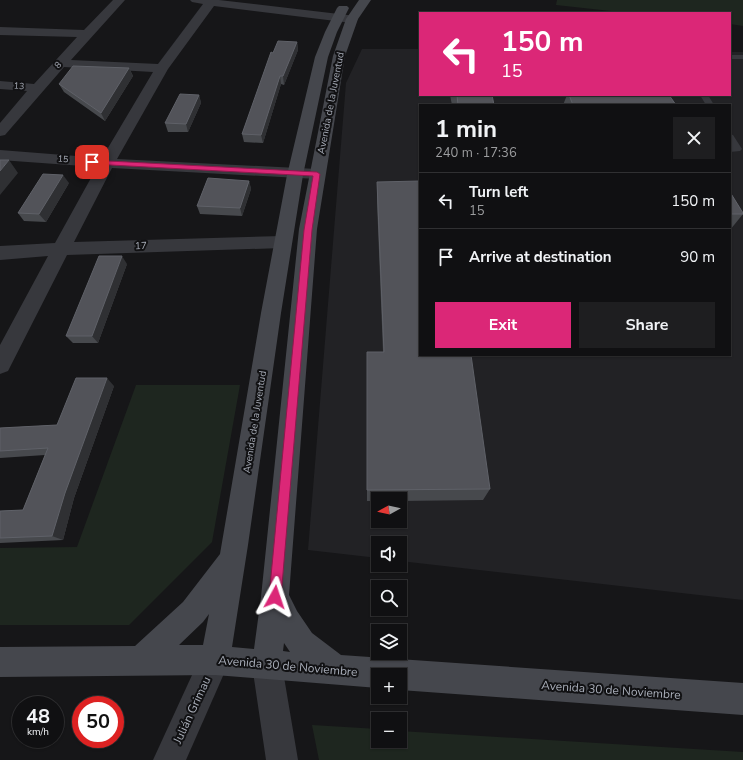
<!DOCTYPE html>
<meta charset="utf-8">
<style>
:root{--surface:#101012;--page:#1e1e20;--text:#f1f3f6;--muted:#9c9d9f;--line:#303032;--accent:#db2777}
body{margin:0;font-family:"Nunito Sans",sans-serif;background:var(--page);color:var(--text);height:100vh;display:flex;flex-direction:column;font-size:15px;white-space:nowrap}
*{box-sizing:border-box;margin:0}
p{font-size:13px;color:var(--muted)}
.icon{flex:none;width:22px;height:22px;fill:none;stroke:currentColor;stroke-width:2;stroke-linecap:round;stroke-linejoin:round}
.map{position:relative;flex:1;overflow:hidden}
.details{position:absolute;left:419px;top:104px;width:312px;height:252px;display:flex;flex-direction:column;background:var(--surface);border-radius:0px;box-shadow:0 1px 3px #0004,0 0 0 1px var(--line)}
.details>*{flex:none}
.guide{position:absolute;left:419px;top:12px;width:312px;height:84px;border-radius:0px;box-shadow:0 1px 3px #0004,0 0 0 1px var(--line);background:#db2777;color:#fff;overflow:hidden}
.needle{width:26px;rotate:262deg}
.fabs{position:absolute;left:371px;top:492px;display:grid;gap:8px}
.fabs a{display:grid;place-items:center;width:36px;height:36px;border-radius:0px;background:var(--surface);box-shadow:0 1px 3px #0004,0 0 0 1px var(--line);font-size:20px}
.speed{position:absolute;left:12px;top:696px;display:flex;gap:8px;font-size:20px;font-weight:700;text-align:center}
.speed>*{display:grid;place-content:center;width:52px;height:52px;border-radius:50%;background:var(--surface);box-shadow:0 1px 3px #0004,0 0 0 1px var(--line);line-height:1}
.speed small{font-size:10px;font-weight:400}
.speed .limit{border:6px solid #d22;background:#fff;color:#111}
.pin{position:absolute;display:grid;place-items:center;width:34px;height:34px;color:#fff;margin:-17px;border-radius:8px;box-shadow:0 2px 6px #0006}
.me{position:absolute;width:44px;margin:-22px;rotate:5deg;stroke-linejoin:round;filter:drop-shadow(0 0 3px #0008)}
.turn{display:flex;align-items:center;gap:14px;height:84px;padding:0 16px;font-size:18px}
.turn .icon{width:52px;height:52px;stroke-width:2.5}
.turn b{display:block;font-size:28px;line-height:34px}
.round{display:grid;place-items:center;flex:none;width:42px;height:42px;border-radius:0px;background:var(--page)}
.overview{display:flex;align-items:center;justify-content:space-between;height:68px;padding:0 16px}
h1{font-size:24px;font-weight:700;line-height:30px}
.primary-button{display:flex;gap:8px;margin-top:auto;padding:8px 16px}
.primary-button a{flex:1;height:46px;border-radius:0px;background:var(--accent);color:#fff;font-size:16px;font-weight:700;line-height:46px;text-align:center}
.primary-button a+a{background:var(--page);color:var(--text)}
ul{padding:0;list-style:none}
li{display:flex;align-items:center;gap:12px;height:56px;padding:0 16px;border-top:1px solid var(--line)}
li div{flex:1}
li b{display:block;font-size:15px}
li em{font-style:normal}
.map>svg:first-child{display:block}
</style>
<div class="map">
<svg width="743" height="760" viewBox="0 0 743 760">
<rect width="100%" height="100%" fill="#161618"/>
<path fill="#222225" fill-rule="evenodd" d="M362 49H420V95H730V52H743V600L400 561V543H378V558L308 550 346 83ZM420 105H730V355H420ZM378 499H400V521H378Z"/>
<path fill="#1e261f" d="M557 0H743V26L730 24V13H629L556 5Z
M136 385H240L212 542 129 625H0V548L77 547Z
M312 725 378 729V741H400V731L743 752V760H319Z"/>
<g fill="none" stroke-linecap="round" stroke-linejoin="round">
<path fill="#37383d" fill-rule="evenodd" d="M730 55H743V59H730Z
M700 95H708L714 105H706Z
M730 134 733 135 742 149 740 151 730 152Z"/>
<path fill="#37383d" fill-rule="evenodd" d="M113 0H125L71 60 158 64 203 4 192 2 190 0H219L356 16 358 19 356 22 352 23 214 6 168 69 117 159 317 169 323 170 325 174 323 178 317 179 112 168 74 242 282 236 288 237 291 242 288 247 282 248 67 255 8 371 0 374V345L48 256 0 260V246L55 243 97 167 0 160V150L102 158 153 72 64 67 5 135 0 136V123L27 91 0 89V81L34 84 77 37 0 35V27L84 30Z
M267 650 278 654 282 665 298 760H266L252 665 256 654Z"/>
<path fill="#37383d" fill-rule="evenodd" d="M215 645 226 649 230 660 186 760H153L204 649Z"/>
<path fill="#45474d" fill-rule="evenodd" d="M359 0H371L358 19 345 56 317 229 289 595 297 611 312 633 341 655 743 683V715L400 690V675H378V688L215 675 0 677V647L135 646 183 602 220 554 261 313 287 175 315 57 325 32 337 8 339 6H347L349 8 337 32 328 57 303 175 281 313 248 545 232 647 254 649 261 597 299 229 333 56 346 19ZM209 614 203 645H179L203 622ZM284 643 290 652 283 651Z"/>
</g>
<path fill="#47494d" d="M297 42 298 50 284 85 281 84 263 143 244 142 242 134 273 53Z
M129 68 133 76 105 121 64 92 59 84Z
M199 95 201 103 188 132H168L165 123Z
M450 95H492L494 105H452Z
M567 95H669L676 105H563Z
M249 181 251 189 242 216 200 214 197 206Z
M377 182 420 355 490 489 483 500 400 501V499H378V501H367V490L383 352 377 202Z
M69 183 46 222 24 221 18 213Z
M730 192 743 213V214L730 230Z
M127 264 98 343H73L66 336Z
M114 386 74 498 63 540 0 543V511L23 510 45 455 0 458V428L57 425Z"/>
<path fill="#2f3033" d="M297 42 298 50 284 85 283 76Z
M129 68 133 76 105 121 101 113Z
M280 76 281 84 263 143 261 135Z
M199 95 201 103 188 132 186 124Z
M9 160 18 173 0 195V171Z
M63 175 69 183 46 222 39 214Z
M249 181 251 189 242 216 240 208Z
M122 256 127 264 98 343 92 336Z
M107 378 114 386 74 498 63 540 52 536 65 493Z"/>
<path fill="#525359" stroke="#5f6168" d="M278 41 297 42 283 76H280L261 135 242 134 271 52 273 53Z
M73 66 129 68 101 113 59 84Z
M180 94 199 95 186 124 165 123Z
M457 95H492L494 105H458Z
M569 95H669L676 105H573Z
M0 160H9L0 171Z
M43 174 63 175 39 214 18 213Z
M208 178 249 181 240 208 197 206Z
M420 181V355H471L490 489 367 490V352H384L377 182Z
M730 192 743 213V214H730Z
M99 256H122L92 336H66Z
M76 378H107L65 493 52 536 0 538V511L23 510 48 448 0 451V428L57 425Z"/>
<path fill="#db2777" stroke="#8e194d" d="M90 160 317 172 320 174 312 230 281 597 279 601 275 603 271 601 269 597 304 230 313 176 92 164 89 162Z"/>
<g text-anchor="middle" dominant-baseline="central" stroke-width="4" stroke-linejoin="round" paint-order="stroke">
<g font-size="9" fill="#a8adb8" stroke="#111113">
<text transform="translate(58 65) rotate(-47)">8</text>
<text transform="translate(19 86) rotate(4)">13</text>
<text transform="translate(63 159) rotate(4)">15</text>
</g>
<g font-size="10" fill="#a8adb8" stroke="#111113">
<text transform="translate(331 103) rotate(-79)">Avenida de la Juventud</text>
<text transform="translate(141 246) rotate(-2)">17</text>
<text transform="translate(255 422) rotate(-81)">Avenida de la Juventud</text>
</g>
<g font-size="12" fill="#a8adb8" stroke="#111113">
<text transform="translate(288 666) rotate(5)">Avenida 30 de Noviembre</text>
<text transform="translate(611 690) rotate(4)">Avenida 30 de Noviembre</text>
<text transform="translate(192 710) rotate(-65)">Julián Grimau</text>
</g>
</g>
</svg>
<div class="fabs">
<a><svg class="needle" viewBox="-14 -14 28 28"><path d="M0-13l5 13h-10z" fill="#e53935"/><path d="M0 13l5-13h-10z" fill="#9c9d9f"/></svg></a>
<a><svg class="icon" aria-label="sound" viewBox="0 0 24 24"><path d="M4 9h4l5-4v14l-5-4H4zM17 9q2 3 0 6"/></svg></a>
<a><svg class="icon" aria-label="search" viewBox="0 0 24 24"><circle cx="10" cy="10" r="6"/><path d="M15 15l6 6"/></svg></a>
<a><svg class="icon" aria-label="layers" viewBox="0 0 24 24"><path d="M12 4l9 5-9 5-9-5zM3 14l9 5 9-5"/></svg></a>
<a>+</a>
<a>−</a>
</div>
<div class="speed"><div>48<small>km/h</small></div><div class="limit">50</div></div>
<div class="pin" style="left:92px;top:162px;background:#d93025"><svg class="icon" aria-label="arrive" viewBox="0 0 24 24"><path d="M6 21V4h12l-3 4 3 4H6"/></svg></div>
<svg class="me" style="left:275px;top:597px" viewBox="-20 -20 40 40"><path d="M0-17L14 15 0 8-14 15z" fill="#db2777" stroke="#fff" stroke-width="4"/></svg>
<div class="guide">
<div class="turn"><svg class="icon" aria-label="left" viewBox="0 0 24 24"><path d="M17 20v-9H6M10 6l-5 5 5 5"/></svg><div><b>150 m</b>15</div></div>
</div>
<section class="details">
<div class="overview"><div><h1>1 min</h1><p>240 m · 17:36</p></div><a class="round"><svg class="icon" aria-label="close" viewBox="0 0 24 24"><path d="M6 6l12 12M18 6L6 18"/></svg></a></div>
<ul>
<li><svg class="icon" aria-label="left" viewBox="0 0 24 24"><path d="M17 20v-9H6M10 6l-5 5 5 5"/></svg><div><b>Turn left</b><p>15</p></div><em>150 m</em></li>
<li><svg class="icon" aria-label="arrive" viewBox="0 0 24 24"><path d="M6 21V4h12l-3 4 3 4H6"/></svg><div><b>Arrive at destination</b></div><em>90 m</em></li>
</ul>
<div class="primary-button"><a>Exit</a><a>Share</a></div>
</section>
</div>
